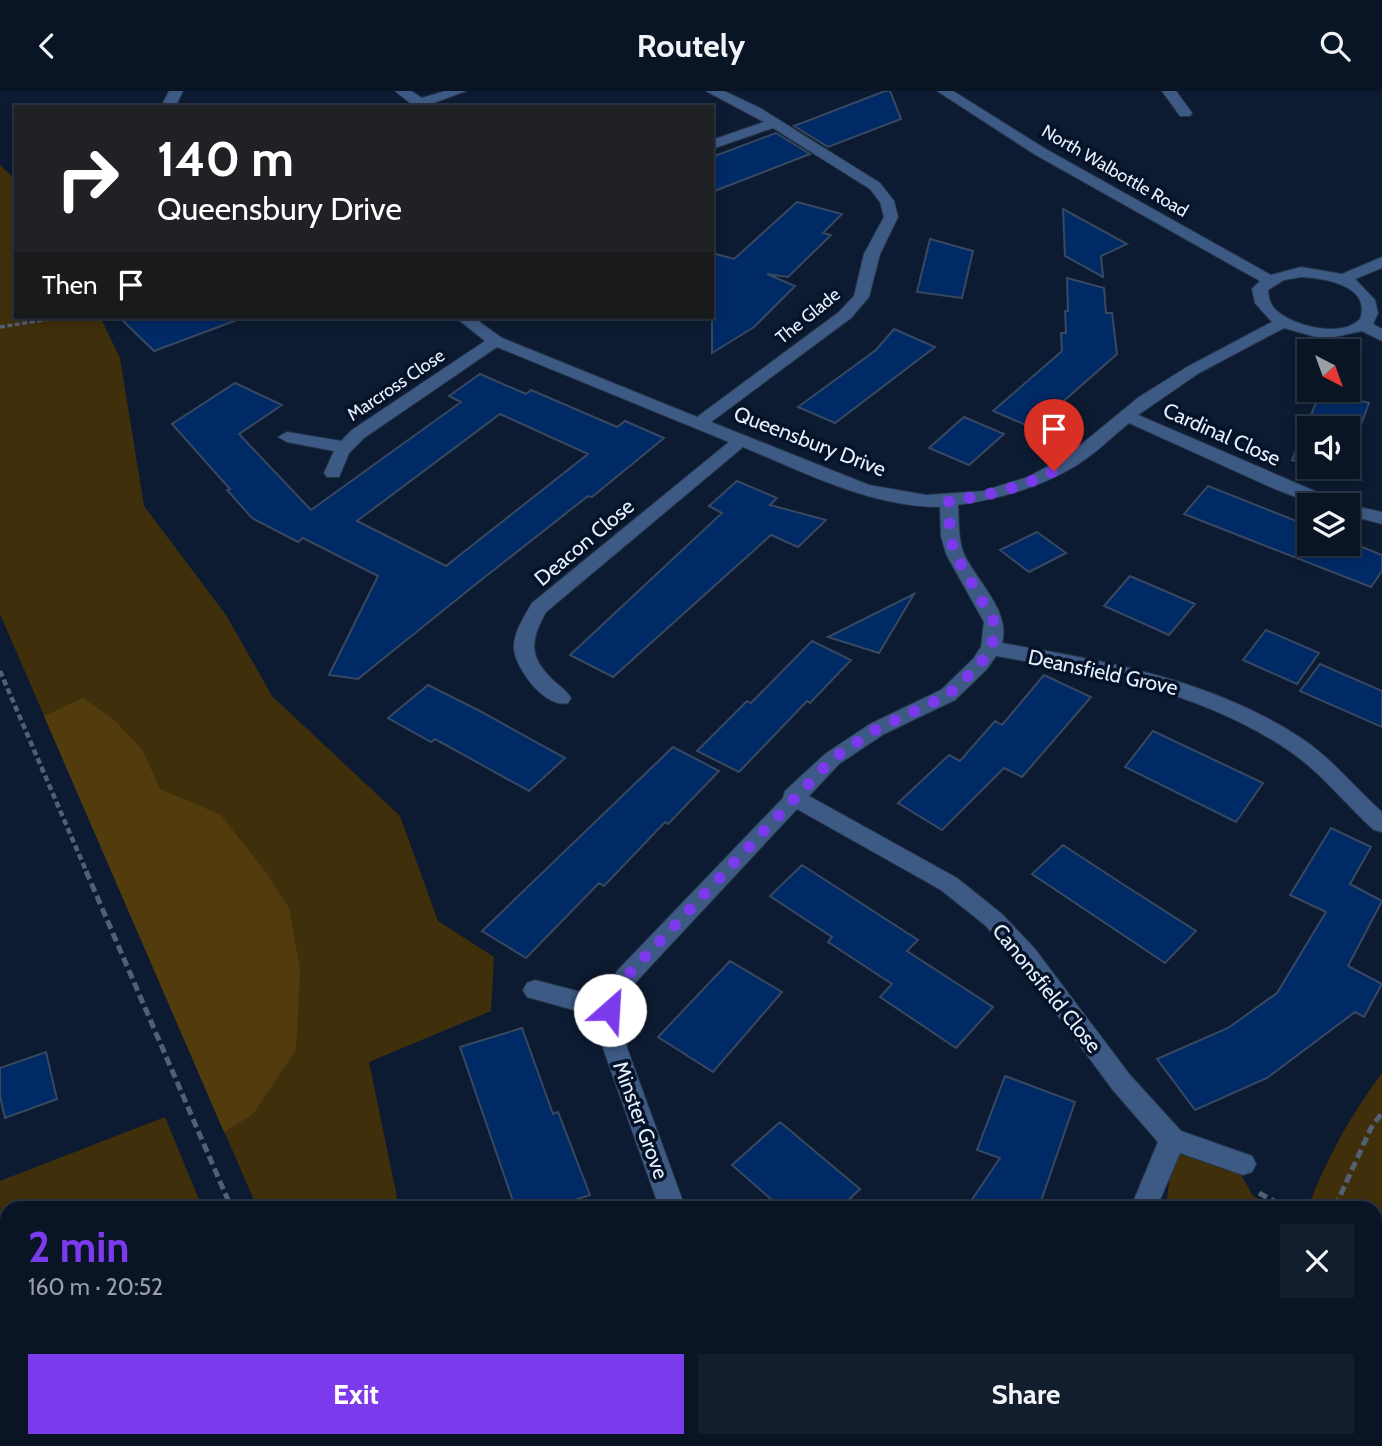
<!DOCTYPE html>
<meta charset="utf-8">
<style>
:root{--surface:#091425;--page:#121d2d;--text:#f1f3f6;--muted:#999ea7;--line:#293342;--accent:#7c3aed}
body{margin:0;font-family:Cabin,sans-serif;background:var(--page);color:var(--text);height:100vh;display:flex;flex-direction:column;font-size:26px;white-space:nowrap}
*{box-sizing:border-box;margin:0}
p{font-size:23px;color:var(--muted)}
.icon{flex:none;width:38px;height:38px;fill:none;stroke:currentColor;stroke-width:2;stroke-linecap:round;stroke-linejoin:round}
.map{position:relative;flex:1;overflow:hidden}
.side{position:absolute;left:0px;top:1110px;width:1382px;height:247px;display:flex;flex-direction:column;background:var(--surface);border-radius:21px 21px 0 0;box-shadow:0 4px 10px #0003,0 0 0 2px var(--line)}
.side>*{flex:none}
.hud{position:absolute;left:14px;top:14px;width:700px;height:214px;border-radius:0px;box-shadow:0 4px 10px #0003,0 0 0 2px var(--line);background:#202124;color:#fff;overflow:hidden}
.needle{width:46px;rotate:139deg}
.buttons{position:absolute;left:1297px;top:248px;display:grid;gap:14px}
.buttons a{display:grid;place-items:center;width:63px;height:63px;border-radius:0px;background:var(--surface);box-shadow:0 4px 10px #0003,0 0 0 2px var(--line);font-size:35px}
.pin{position:absolute;display:grid;place-items:center;width:60px;height:60px;color:#fff;margin:-72px -30px;border-radius:50% 50% 50% 0;rotate:-45deg;box-shadow:0 0 7px #0007}
.pin .icon{rotate:45deg}
.me{position:absolute;width:77px;margin:-38px;rotate:26deg;stroke-linejoin:round;filter:drop-shadow(0 0 5px #0008)}
.turn{display:flex;align-items:center;gap:24px;height:147px;padding:0 28px;font-size:32px}
.turn .icon{width:91px;height:91px;stroke-width:2.5}
.turn b{display:block;font-size:49px;line-height:60px}
.then{display:flex;align-items:center;height:66px;padding:0 28px;background:#0003;gap:14px;font-size:26px}
.round{display:grid;place-items:center;flex:none;width:74px;height:74px;border-radius:0px;background:var(--page)}
.headline{display:flex;align-items:center;justify-content:space-between;height:119px;padding:0 28px}
h1{font-size:42px;font-weight:700;line-height:52px;color:var(--accent)}
.button{display:flex;gap:14px;margin-top:auto;padding:14px 28px}
.button a{flex:1;height:80px;border-radius:0px;background:var(--accent);color:#fff;font-size:28px;font-weight:700;line-height:80px;text-align:center}
.button a+a{background:var(--page);color:var(--text)}
header{display:flex;justify-content:space-between;align-items:center;height:91px;padding:0 28px;background:var(--surface);font-size:32px;font-weight:700}
.map>svg:first-child{display:block}
</style>
<header><svg class="icon" aria-label="back" viewBox="0 0 24 24"><path d="M15 5l-7 7 7 7"/></svg>Routely<svg class="icon" aria-label="search" viewBox="0 0 24 24"><circle cx="10" cy="10" r="6"/><path d="M15 15l6 6"/></svg></header>
<div class="map">
<svg width="1382" height="1355" viewBox="0 0 1382 1355">
<rect width="100%" height="100%" fill="#0c1b31"/>
<path fill="#402f0b" d="M0 74 16 89V226H100L120 267 144 415 226 524 272 605 400 725 438 830 494 866 491 920 369 971 399 1116H257L0 523Z
M1382 982V1355H973L983 1349H1376V1116H1308C1326 1069 1351 1023 1382 982Z
M165 1026 202 1116H7V1349H297L300 1355H0V1090Z
M1178 1056 1237 1077 1253 1105 1274 1116H1166L1170 1084Z
M357 1349H447L449 1355H360Z"/>
<path fill="#523c0d" d="M83 607 114 629 142 658 160 698 221 724 265 780 289 817 300 878 296 959 253 1023 224 1041 44 625Z"/>
<path fill="#002a65" stroke="#374860" stroke-width="2" fill-rule="evenodd" d="M885 0H890L901 28 828 56 794 35Z
M776 42 810 63 712 101V66Z
M797 111 842 123 823 142 831 144 788 186 767 183 795 195 754 236 712 262V162L734 168Z
M1063 118 1127 153 1101 165 1103 186 1065 165Z
M930 148 973 160 962 207 917 201Z
M1067 187 1104 197 1106 222H1112L1117 263 1033 337 993 320 1062 260 1061 242H1066L1065 220H1068Z
M119 226H237V229L154 260Z
M894 238 935 256 835 332 798 316 876 259Z
M480 283 526 303 531 299 617 336 625 330 664 347 592 406 588 405 476 493 358 588 329 584 378 485 303 447 298 451 252 427 227 399 230 398 172 333 235 292 282 314 239 343 311 419 461 311 449 305ZM500 323 588 363 446 475 357 430Z
M1321 300 1369 312 1348 369V338H1309V374L1292 369Z
M964 326 1004 343 969 374 929 357Z
M737 390 777 407 770 414 826 429 798 456 771 444 613 586 570 564 722 422 709 415Z
M1208 395 1309 435V453H1355L1382 464V480L1371 496 1184 423Z
M1037 441 1066 462 1029 481 1000 459Z
M1130 485 1195 513 1169 544 1104 515Z
M914 503 879 562 828 546Z
M1266 539 1319 562 1297 593 1243 569Z
M812 550 851 569 810 612 807 610 739 681 697 660 747 610 751 612Z
M1320 573 1382 600V636L1300 600Z
M1044 584 1091 606 1022 686 1004 677 942 739 898 712 949 664 960 670 995 630 1002 634Z
M428 594 478 619 565 667 529 700 435 648 431 651 388 627Z
M1153 640 1263 692 1236 731 1125 676Z
M673 656 719 680 668 733 665 731 604 795 599 792 526 867 482 840Z
M1331 737 1371 756 1350 793 1382 810 1348 875 1382 893 1364 926 1355 921 1267 987 1195 1019 1157 968 1228 937 1277 902 1326 821 1290 804Z
M1063 754 1121 792 1196 840 1165 872 1032 783Z
M802 774 918 849 907 860 993 916 956 957 880 906 892 893 828 851 832 846 770 805Z
M730 870 782 901 713 981 658 946Z
M522 937 553 1023 558 1021 590 1104 553 1116H515L460 956Z
M46 961 57 1008 5 1027 0 1005V977Z
M1005 985 1075 1011 1039 1116H967L1000 1067 977 1059Z
M780 1031 860 1098 841 1116H780L732 1074Z"/>
<g fill="none" stroke-linecap="round" stroke-linejoin="round">
<g stroke="#26354a" stroke-width="2">
<path id="minor" d="M169 0H183L175 16H161Z
M395 0H411L422 7 445 0H466L431 13 433 16 414 15Z
M706 0H724L760 17 880 92 894 110 898 126 880 163 869 206 851 227 711 331 869 394 926 404 983 400 1028 386 1067 365 1139 306 1187 276 1272 231 1255 212 1252 198 1260 190 1034 63 937 0H953L1044 57 1271 184 1301 176 1342 183 1382 166V177L1355 188 1375 209 1378 222 1373 233 1382 238V250L1362 240 1334 246H1316L1284 237 1199 282 1138 324 1345 413 1382 421V433L1348 424V415H1319L1275 398 1129 332C1112 346 1096 362 1077 374 1041 396 1000 408 958 414 959 431 958 448 964 463 977 491 1011 520 1002 552 1106 570 1215 589 1304 649 1333 669 1355 697 1382 721V741L1374 739C1345 713 1321 681 1288 659 1201 600 1097 582 996 565L987 578 955 609 884 643 839 673 809 705 957 787 1002 823 1035 858 1130 984 1181 1040 1252 1065 1256 1073 1252 1081 1243 1084 1180 1062 1157 1116H1131L1158 1051 1112 998 1019 872 986 835 941 799 797 718 634 893 622 919 627 957 685 1116H659L603 957 599 926 527 906 523 899 527 892 535 889 604 907 617 880 783 707 785 700 825 663 870 633 941 599 973 568 981 556 984 531 946 463 941 445 940 416C871 416 806 382 743 356L546 521C529 551 529 567 555 591 561 596 567 600 571 607L568 612C546 618 516 579 514 558 513 542 524 526 532 512L729 351 497 256 364 347 349 362 339 386H327L324 382 334 360 287 351 278 346 287 341 341 350 352 339 485 250 455 226H473L502 247 697 326 839 221 854 205 864 163 884 126 880 111 870 98 773 37 712 58V49L764 31ZM1301 186C1323 187 1372 194 1360 228 1342 247 1294 236 1276 219 1270 214 1269 207 1268 199L1284 189Z
M1162 0H1176L1192 22 1190 25H1180Z
M785 1349H817L819 1355H787Z"/>
</g>
<path stroke="#536074" stroke-width="3.5" stroke-dasharray="5 2.5" stroke-linecap="butt" d="M0 236 62 226"/>
<path stroke="#536074" stroke-width="4.5" stroke-dasharray="6 3.5" stroke-linecap="butt" d="M0 580 87 782"/>
<path stroke="#536074" stroke-width="5" stroke-dasharray="9 4.5" stroke-linecap="butt" d="M86 780 231 1116
M1259 1102 1285 1116
M1335 1116 1371 1037 1382 1022
M328 1349 330 1355
M1284 1349 1289 1355"/>
<use href="#minor" fill="#3d5a85" fill-rule="evenodd"/>
</g>
<g fill="none" stroke-linecap="round" stroke-linejoin="round">
<path stroke="#7c3aed" stroke-width="12" stroke-dasharray="0 21.6" d="M610 919 625 887 832 668 877 638 948 604 980 573 991 557 994 547V531L955 463 950 445 949 410C986 405 1021 397 1054 380"/>
</g>
<g text-anchor="middle" dominant-baseline="central" stroke-width="7" stroke-linejoin="round" paint-order="stroke">
<g font-size="18" fill="#e5f0ff" stroke="#051227">
<text transform="translate(1115 80) rotate(30)">North Walbottle Road</text>
<text transform="translate(808 225) rotate(-39)">The Glade</text>
<text transform="translate(396 294) rotate(-34)">Marcross Close</text>
</g>
<g font-size="21" fill="#e5f0ff" stroke="#051227">
<text transform="translate(1222 343) rotate(24)">Cardinal Close</text>
<text transform="translate(810 350) rotate(21)">Queensbury Drive</text>
<text transform="translate(584 451) rotate(-40)">Deacon Close</text>
<text transform="translate(1103 581) rotate(12)">Deansfield Grove</text>
<text transform="translate(1047 897) rotate(51)">Canonsfield Close</text>
<text transform="translate(641 1029) rotate(70)">Minster Grove</text>
</g>
</g>
</svg>
<div class="buttons">
<a><svg class="needle" viewBox="-14 -14 28 28"><path d="M0-13l5 13h-10z" fill="#e53935"/><path d="M0 13l5-13h-10z" fill="#999ea7"/></svg></a>
<a><svg class="icon" aria-label="sound" viewBox="0 0 24 24"><path d="M4 9h4l5-4v14l-5-4H4zM17 9q2 3 0 6"/></svg></a>
<a><svg class="icon" aria-label="layers" viewBox="0 0 24 24"><path d="M12 4l9 5-9 5-9-5zM3 14l9 5 9-5"/></svg></a>
</div>
<div class="pin" style="left:1054px;top:380px;background:#d93025"><svg class="icon" aria-label="arrive" viewBox="0 0 24 24"><path d="M6 21V4h12l-3 4 3 4H6"/></svg></div>
<svg class="me" style="left:610px;top:919px" viewBox="-20 -20 40 40"><circle r="19" fill="#fff"/><path d="M0-13L10 11 0 6-10 11z" fill="#7c3aed"/></svg>
<div class="hud">
<div class="turn"><svg class="icon" aria-label="right" viewBox="0 0 24 24"><path d="M7 20v-9h11M14 6l5 5-5 5"/></svg><div><b>140 m</b>Queensbury Drive</div></div>
<div class="then">Then<svg class="icon" aria-label="arrive" viewBox="0 0 24 24"><path d="M6 21V4h12l-3 4 3 4H6"/></svg></div>
</div>
<section class="side">
<div class="headline"><div><h1>2 min</h1><p>160 m · 20:52</p></div><a class="round"><svg class="icon" aria-label="close" viewBox="0 0 24 24"><path d="M6 6l12 12M18 6L6 18"/></svg></a></div>
<div class="button"><a>Exit</a><a>Share</a></div>
</section>
</div>
